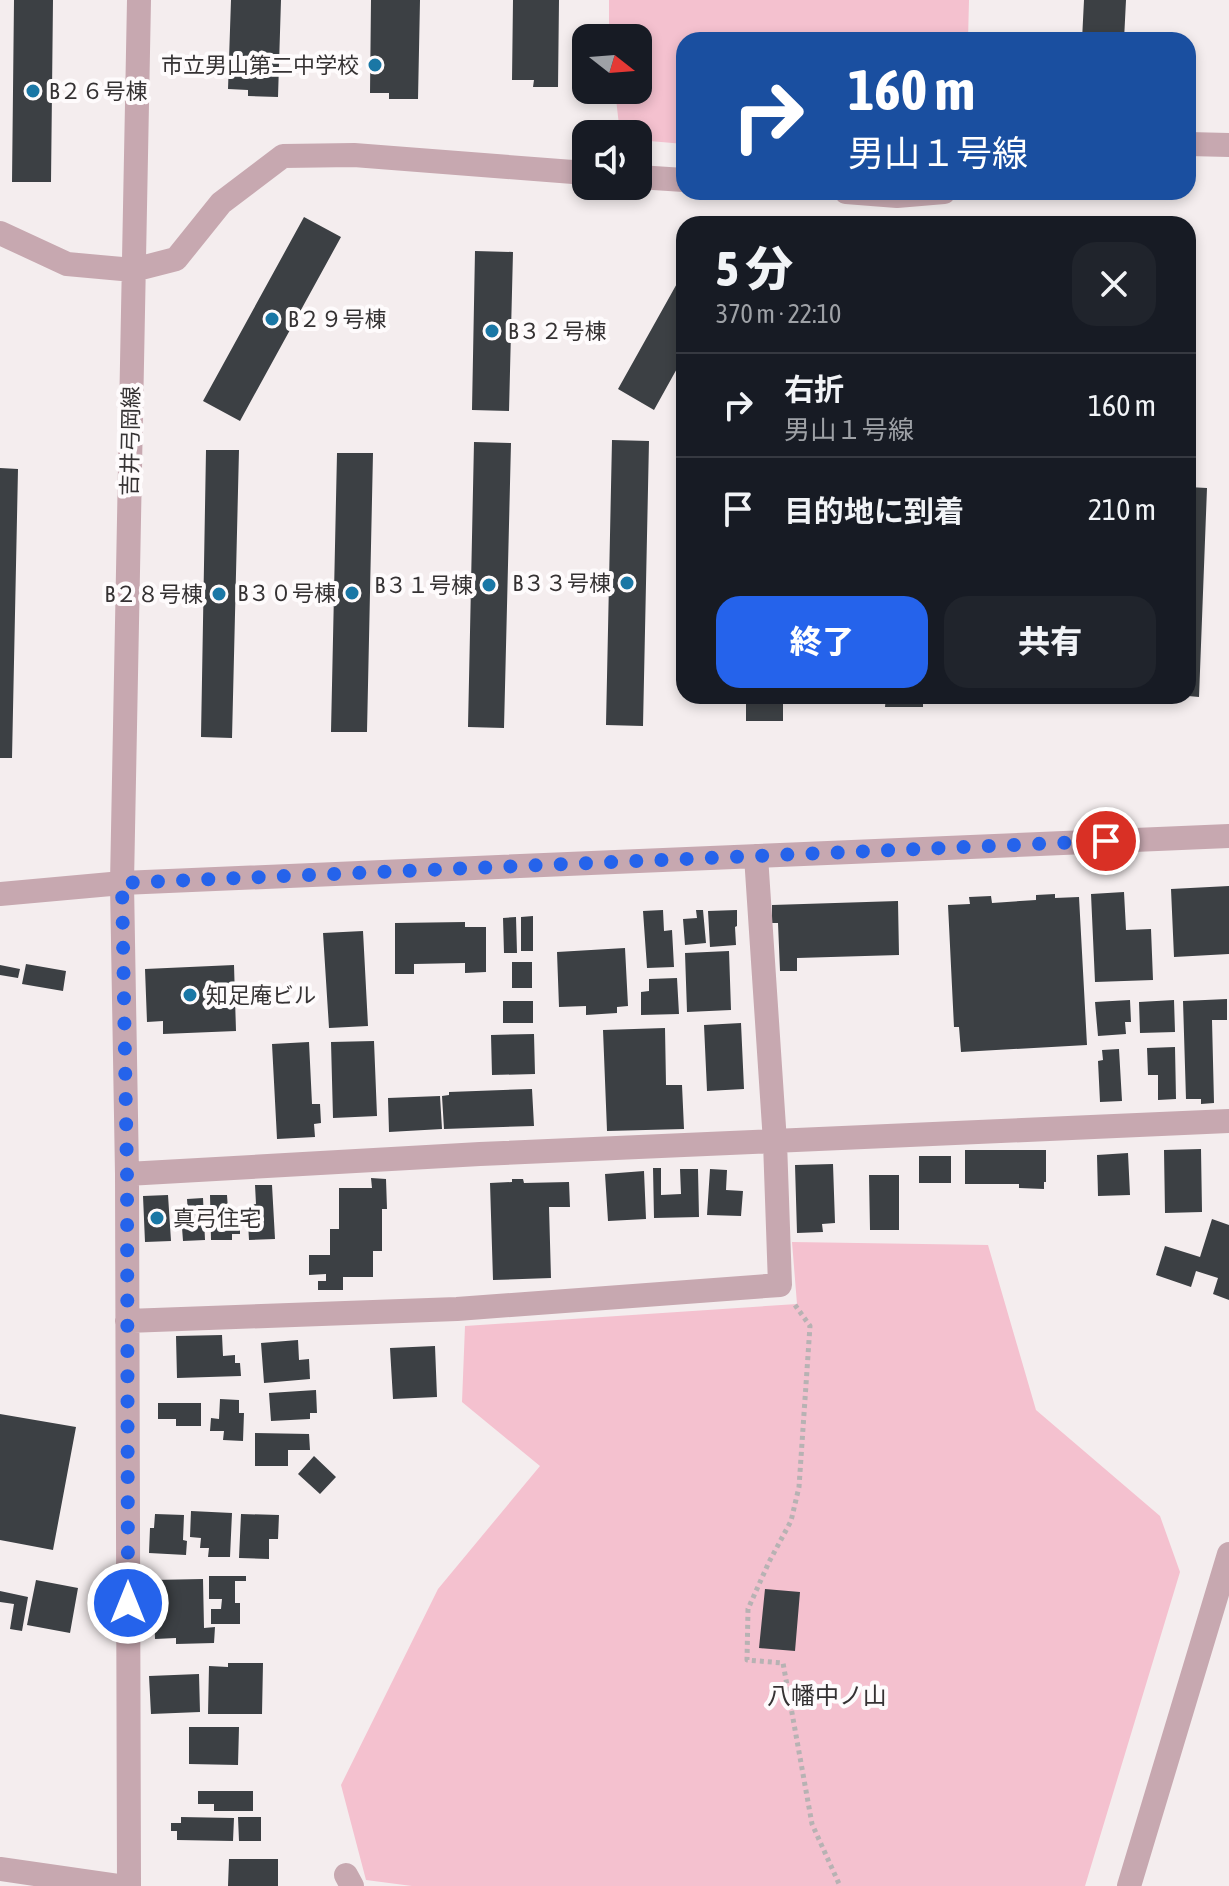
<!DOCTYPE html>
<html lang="ja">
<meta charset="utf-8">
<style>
:root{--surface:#171b24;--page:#20242c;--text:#f1f3f6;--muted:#9ea1a6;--line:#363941;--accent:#2563eb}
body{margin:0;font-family:"Asap Condensed","Noto Sans JP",sans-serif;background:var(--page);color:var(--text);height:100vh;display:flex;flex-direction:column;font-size:30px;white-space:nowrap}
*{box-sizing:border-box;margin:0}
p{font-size:26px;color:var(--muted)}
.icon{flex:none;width:44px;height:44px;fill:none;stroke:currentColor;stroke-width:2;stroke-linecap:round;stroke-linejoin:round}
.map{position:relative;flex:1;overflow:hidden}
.details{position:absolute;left:676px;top:216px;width:520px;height:488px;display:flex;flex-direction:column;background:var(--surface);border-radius:24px;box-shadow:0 4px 12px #0003}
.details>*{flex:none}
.hud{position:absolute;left:676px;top:32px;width:520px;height:168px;border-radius:24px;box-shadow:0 4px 12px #0003;background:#1a4fa0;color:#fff;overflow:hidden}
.needle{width:52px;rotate:107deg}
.tools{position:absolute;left:572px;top:24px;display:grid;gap:16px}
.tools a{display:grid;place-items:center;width:80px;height:80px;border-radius:16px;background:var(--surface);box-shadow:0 4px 12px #0003;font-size:40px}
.pin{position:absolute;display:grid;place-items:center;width:68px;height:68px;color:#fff;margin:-34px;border:4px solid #fff;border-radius:50%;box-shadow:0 2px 8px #0007}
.me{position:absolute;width:88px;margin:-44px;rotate:0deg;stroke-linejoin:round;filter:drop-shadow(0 0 6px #0008)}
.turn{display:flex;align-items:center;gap:28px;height:168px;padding:0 40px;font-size:36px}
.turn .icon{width:104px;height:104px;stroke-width:2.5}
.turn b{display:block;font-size:56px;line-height:68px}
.round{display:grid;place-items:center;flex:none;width:84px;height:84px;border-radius:24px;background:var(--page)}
.overview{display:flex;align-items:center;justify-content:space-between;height:136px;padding:0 40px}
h1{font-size:48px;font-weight:800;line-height:60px}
.primary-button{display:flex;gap:16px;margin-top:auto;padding:16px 40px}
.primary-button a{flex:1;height:92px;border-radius:24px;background:var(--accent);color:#fff;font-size:32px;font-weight:800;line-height:92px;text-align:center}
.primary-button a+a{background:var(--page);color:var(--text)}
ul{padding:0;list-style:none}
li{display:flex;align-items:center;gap:24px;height:104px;padding:0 40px;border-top:2px solid var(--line)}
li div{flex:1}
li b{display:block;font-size:30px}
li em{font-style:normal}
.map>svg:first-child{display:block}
</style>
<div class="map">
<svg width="1229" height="1886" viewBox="0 0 1229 1886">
<rect width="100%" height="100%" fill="#f4edee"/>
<path fill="#f4c1cf" d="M609 0H969L968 40H684V144L638 140V134H620L615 90H638V38H609Z
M792 1242 988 1245 1036 1410 1160 1516 1180 1572 1085 1886H412L366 1880 341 1785 438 1589 540 1466 462 1402 465 1326 797 1304Z"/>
<path fill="#3c4044" d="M14 0H53L51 182H12Z
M231 0H281L278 97 248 96V90L228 89Z
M371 0H420L418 99H389V93H370Z
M513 0H559L558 87H533L534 80H512Z
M1084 0H1126L1124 40H1082Z
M304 217 341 237 240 421 203 401Z
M1026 218 1063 219 1062 224H1026Z
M475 251 513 252 509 411 472 410Z
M684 271V356L654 410 618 389Z
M612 440 649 441 643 726 606 725Z
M474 442 511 443 504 728 468 727Z
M206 450H239L232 738 201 737Z
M337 453H373L367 732H331Z
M0 468 18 469 12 758H0Z
M1188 487 1207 488 1199 697 1188 696Z
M746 696H783V721H746Z
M886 696H923V707H885Z
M1019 696H1056V702H1019Z
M1229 886V954L1174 957 1171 889Z
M1124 892 1126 930 1151 929 1153 980 1095 982 1091 894Z
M1055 894V898L1079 897 1087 1045 961 1052 959 1027H954L948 905 970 904 969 897 991 896 992 903 1036 900V895Z
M898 901 899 955 797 958V971H780L778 923H772V905Z
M663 910 664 931 672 930 674 967 647 968 643 911Z
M696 910H703L706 943 685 945 683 919 697 918Z
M737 910V926L735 927 736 945 710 947 708 911Z
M533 916V951H521V917Z
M516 917 517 953H504L503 918Z
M465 922V927H486V972L465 973V963L414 964V974H395V923Z
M363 931 368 1026 329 1028 323 933Z
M625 948 628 1006 617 1007V1013L586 1015V1006L559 1007 557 952Z
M729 951 731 1010 687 1012 685 953Z
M512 962H532V988H512Z
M26 964 66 971 63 991 22 984Z
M0 965 20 969 18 978 0 975Z
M234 965 236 1031 163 1034V1021L147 1022 145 969Z
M677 978 679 1014 641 1015V992L649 991V979Z
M1227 999V1020H1212L1214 1103 1201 1104V1099H1186L1183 1001Z
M1130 1000 1131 1022H1125L1126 1034 1098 1036 1095 1002Z
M1174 1000 1175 1032 1140 1033 1139 1002Z
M503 1001H533V1023H503Z
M741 1023 744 1089 707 1091 704 1025Z
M665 1028 666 1085H682L684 1129 607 1131 603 1030Z
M534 1034 535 1074 492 1075 491 1035Z
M374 1041 377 1116 333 1118 331 1042Z
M309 1042 312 1104H320L321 1123 314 1124 315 1137 277 1139 272 1044Z
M1175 1047 1176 1099 1158 1100V1075H1148L1147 1048Z
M1119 1049 1122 1101 1100 1102 1098 1061 1103 1060 1102 1050Z
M532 1089 534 1126 444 1129 442 1096 449 1095V1092Z
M440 1096 442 1129 389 1132 388 1098Z
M1201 1149 1202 1212 1165 1213 1164 1150Z
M965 1150H1046V1182H1044V1189L1019 1188V1184H965Z
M1128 1153 1130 1195 1098 1196 1097 1155Z
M919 1156H951V1183H919Z
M833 1164 835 1223 822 1224 823 1232 797 1233 795 1165Z
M653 1168H661V1195L681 1194 680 1169H698L699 1217 654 1218Z
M710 1169 727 1170 726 1190 743 1191 741 1216 707 1215Z
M644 1171 646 1219 608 1221 605 1174Z
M869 1175H899V1230H870Z
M371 1178 386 1179 387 1209H382V1251H373V1277H343V1290H318V1281H326V1274L309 1275V1255H330V1229H339V1188H372Z
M512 1179H523L524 1183 569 1182 570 1207H549L551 1278 493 1280 490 1183 512 1182Z
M255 1185H272L275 1239 249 1240 247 1205 256 1204Z
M168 1195 171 1241 145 1242 143 1196Z
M210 1195H227L228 1210H240V1234H232V1240H211Z
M203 1198 205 1240 183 1241 181 1214H188L187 1199Z
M1212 1219 1229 1225V1300L1213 1294 1218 1278 1196 1271 1191 1287 1156 1275 1165 1246 1200 1257Z
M222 1335 223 1356 235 1355V1363H240L241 1376 177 1378 176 1336Z
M298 1340 299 1360 309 1359 310 1379 264 1383 261 1343Z
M435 1346 437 1397 393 1399 390 1348Z
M316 1390 317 1413H310V1419L271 1421 269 1393Z
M220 1399 239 1400V1413H244L243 1441 223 1440 224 1431H210L211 1418 219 1419Z
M158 1403H201V1426H176V1419H158Z
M0 1414 76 1427 53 1550 0 1540Z
M255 1433 309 1434 310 1450H288V1466H255Z
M314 1456 336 1477 320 1494 298 1474Z
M191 1511 232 1513 230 1557H208L209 1548H200L201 1538 190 1537Z
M155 1514 184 1515 183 1540 187 1541 186 1555 149 1553 150 1528H154Z
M241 1514 279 1515 278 1539H269V1559L239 1558Z
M209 1576H246V1581H235V1603H240V1624H211V1609H221L222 1599H209Z
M203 1579 204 1628 215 1627 214 1643 176 1644V1638L155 1639 153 1580Z
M36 1580 78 1588 70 1633 27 1625Z
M765 1589 800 1592 795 1651 759 1648Z
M0 1591 28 1597 22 1631 10 1629 14 1604 0 1602Z
M228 1663H263L262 1714H208L209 1666 228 1667Z
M199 1674 200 1712 151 1714 149 1676Z
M189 1727H239L238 1765 189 1764Z
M198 1791H253V1811H214V1804H198Z
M181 1817 234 1818 233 1841 177 1840V1831H171V1823H181Z
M238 1817H261V1841H239Z
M229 1859H278V1886H228Z"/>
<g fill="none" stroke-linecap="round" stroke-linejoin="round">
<path stroke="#b7b2b3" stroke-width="5" stroke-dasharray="4 4" stroke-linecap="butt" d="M795 1305 810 1326 799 1487 791 1521 769 1562 748 1609 747 1660 783 1663 812 1824 840 1886"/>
<path stroke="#c7a8b0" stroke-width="24" d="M1188 144 1229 145
M638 177 684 180
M846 192 897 196 944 192
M0 233 67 264 133 270 176 259 221 203 283 156 354 155 586 173
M0 894 122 883 1229 836
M127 1174 480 1154 1229 1121
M127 1321 457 1309 780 1285 775 1142 756 856
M0 1869 118 1886
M346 1875 352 1886
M129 1886 127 1174 122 883 139 0
M1129 1886 1229 1554"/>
</g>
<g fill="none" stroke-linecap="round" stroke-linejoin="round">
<path stroke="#2563eb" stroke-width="14" stroke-dasharray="0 25.2" d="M128 1603 127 1174 122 883 1106 841"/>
</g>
<g fill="#1a77a5" stroke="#fefbfc" stroke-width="3">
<circle cx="375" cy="65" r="8"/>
<circle cx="33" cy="91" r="8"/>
<circle cx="272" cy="319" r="8"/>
<circle cx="492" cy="331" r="8"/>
<circle cx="627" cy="583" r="8"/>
<circle cx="489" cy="585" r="8"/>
<circle cx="352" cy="593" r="8"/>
<circle cx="219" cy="594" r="8"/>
<circle cx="190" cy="995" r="8"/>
<circle cx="157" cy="1218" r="8"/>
</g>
<g text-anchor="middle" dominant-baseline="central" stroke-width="8" stroke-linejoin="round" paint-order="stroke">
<g font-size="22" fill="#353233" stroke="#fefbfc" text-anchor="end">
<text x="359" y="65">市立男山第二中学校</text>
<text x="49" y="91" text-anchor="start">B２６号棟</text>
<text x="288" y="319" text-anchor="start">B２９号棟</text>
<text x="508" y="331" text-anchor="start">B３２号棟</text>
<text x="611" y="583">B３３号棟</text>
<text x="473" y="585">B３１号棟</text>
<text x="336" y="593">B３０号棟</text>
<text x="203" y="594">B２８号棟</text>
<text x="206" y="995" text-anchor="start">知足庵ビル</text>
<text x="173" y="1218" text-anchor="start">真弓住宅</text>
</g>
<g font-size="22" fill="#353233" stroke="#fefbfc">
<text transform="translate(130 441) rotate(-89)">吉井弓岡線</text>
</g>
<g font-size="24" fill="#353233" stroke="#fefbfc">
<text x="827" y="1695">八幡中ノ山</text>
</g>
</g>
</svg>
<div class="tools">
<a><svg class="needle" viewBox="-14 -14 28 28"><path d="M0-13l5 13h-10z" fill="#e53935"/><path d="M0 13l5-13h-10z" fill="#9ea1a6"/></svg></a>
<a><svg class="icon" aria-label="sound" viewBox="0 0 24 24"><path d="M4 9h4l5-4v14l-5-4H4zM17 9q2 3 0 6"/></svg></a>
</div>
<div class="pin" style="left:1106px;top:841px;background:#d93025"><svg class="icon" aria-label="arrive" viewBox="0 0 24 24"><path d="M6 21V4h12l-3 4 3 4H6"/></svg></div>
<svg class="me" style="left:128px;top:1603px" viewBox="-20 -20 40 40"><circle r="17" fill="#2563eb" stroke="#fff" stroke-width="3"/><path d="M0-11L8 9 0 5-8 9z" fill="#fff"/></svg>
<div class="hud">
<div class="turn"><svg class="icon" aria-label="right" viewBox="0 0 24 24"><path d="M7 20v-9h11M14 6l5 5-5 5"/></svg><div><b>160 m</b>男山１号線</div></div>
</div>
<section class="details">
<div class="overview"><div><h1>5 分</h1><p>370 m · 22:10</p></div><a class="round"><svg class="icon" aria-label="close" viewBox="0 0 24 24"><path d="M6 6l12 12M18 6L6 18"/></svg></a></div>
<ul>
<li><svg class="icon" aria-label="right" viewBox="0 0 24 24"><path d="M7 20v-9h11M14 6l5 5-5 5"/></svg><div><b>右折</b><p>男山１号線</p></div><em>160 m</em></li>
<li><svg class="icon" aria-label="arrive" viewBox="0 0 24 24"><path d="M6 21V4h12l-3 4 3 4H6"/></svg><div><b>目的地に到着</b></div><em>210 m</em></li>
</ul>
<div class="primary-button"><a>終了</a><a>共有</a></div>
</section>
</div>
